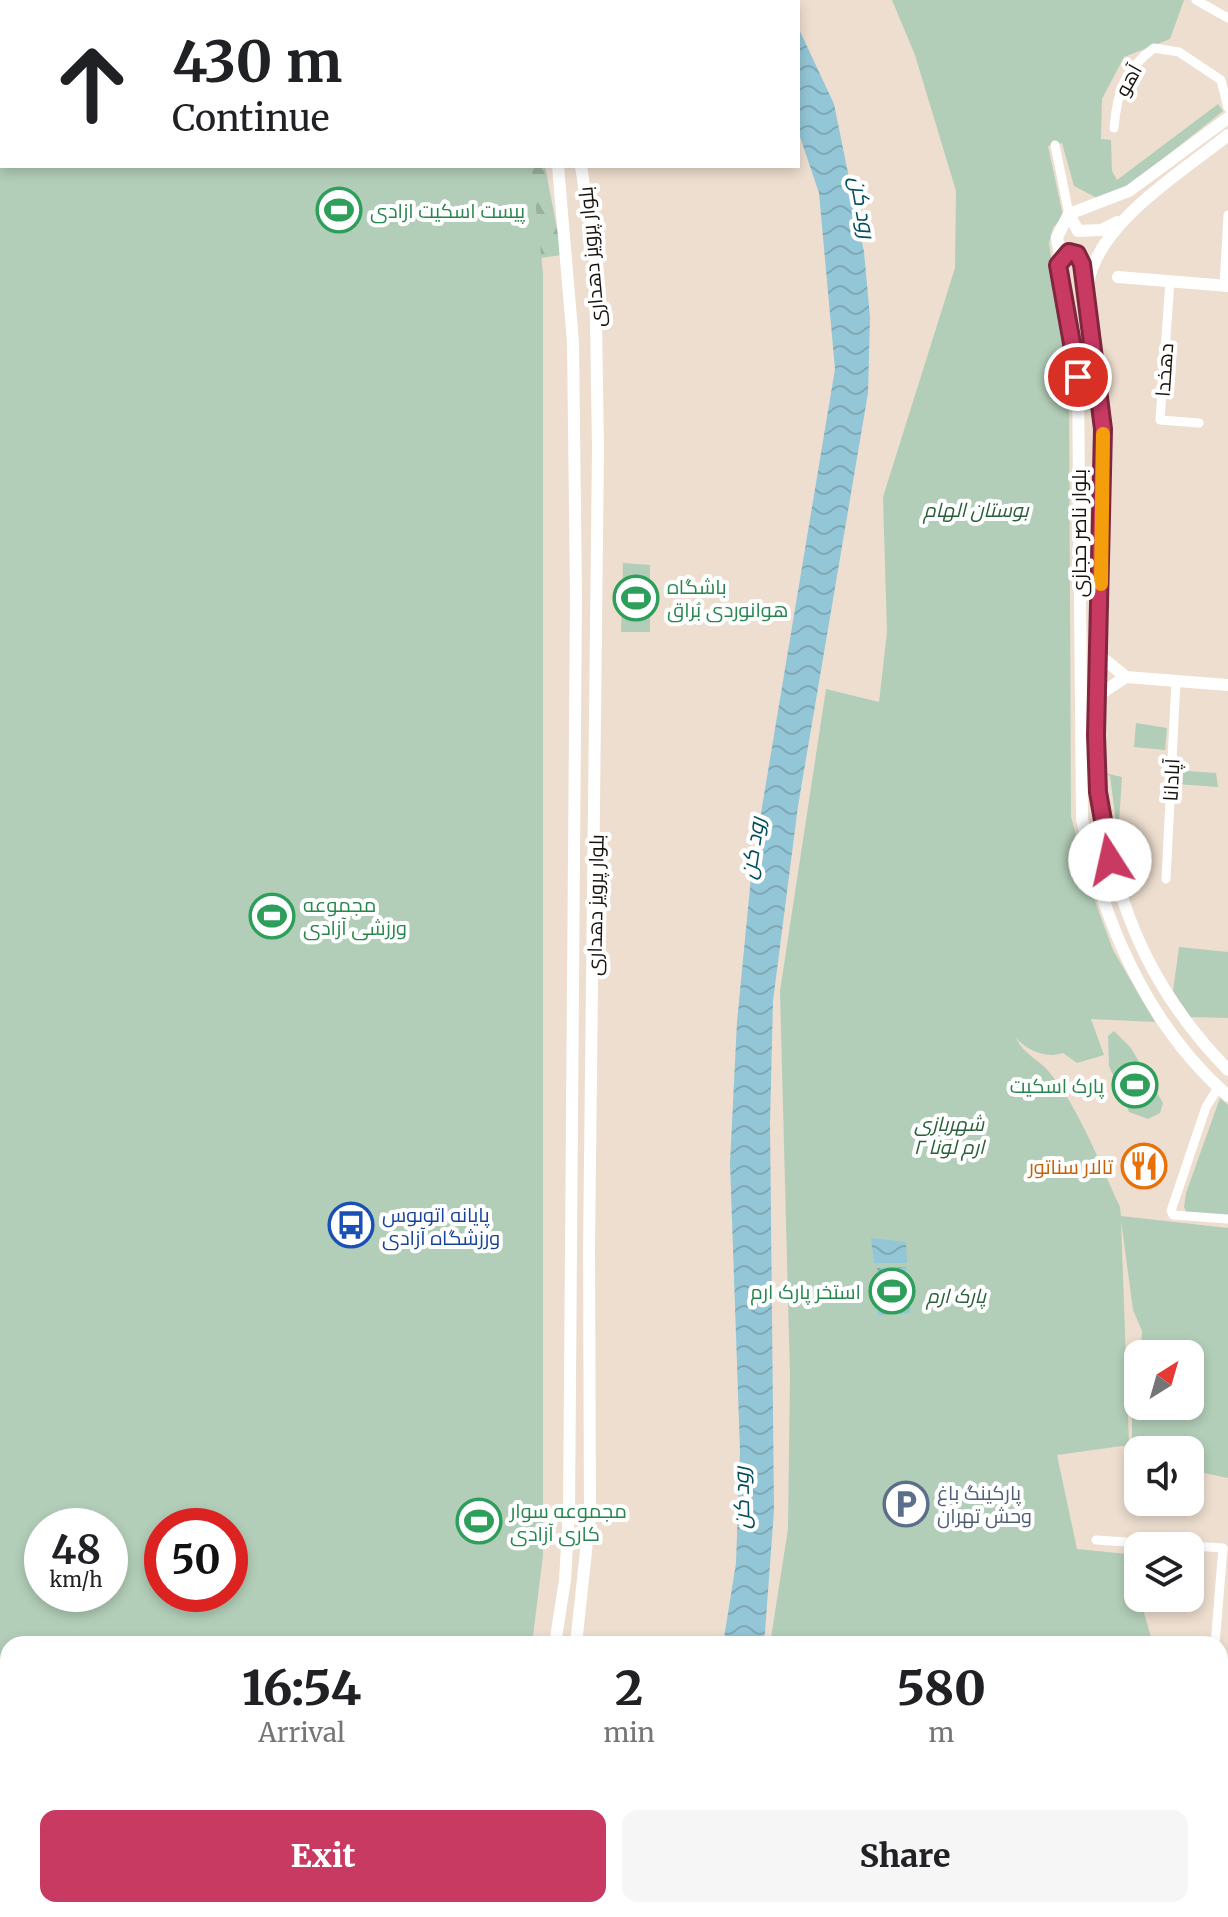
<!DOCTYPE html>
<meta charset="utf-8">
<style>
:root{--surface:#fff;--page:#f6f6f6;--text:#202124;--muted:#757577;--accent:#c83a62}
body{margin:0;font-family:Merriweather,Cairo,serif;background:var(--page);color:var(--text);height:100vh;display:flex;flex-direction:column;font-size:30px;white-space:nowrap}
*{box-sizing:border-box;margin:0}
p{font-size:26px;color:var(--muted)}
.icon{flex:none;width:44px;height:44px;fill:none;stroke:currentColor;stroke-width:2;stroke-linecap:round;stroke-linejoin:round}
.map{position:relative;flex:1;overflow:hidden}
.sheet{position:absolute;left:0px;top:1636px;width:1228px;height:282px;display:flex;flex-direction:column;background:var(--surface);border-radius:24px 24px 0 0;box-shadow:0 4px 12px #0003}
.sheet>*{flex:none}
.hud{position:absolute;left:0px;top:0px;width:800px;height:168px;box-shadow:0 4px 12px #0003;background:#fff;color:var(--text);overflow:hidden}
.needle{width:52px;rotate:37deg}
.buttons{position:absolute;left:1124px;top:1340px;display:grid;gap:16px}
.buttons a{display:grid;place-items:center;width:80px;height:80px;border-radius:16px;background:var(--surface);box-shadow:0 4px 12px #0003;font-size:40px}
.speed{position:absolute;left:24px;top:1508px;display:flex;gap:16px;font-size:40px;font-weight:700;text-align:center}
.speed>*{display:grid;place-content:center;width:104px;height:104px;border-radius:50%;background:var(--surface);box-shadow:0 4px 12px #0003;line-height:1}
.speed small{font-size:20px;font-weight:400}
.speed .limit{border:12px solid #d22;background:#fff;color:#111}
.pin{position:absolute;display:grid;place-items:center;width:68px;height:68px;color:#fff;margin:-34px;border:4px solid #fff;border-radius:50%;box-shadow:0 2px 8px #0007}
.me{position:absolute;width:88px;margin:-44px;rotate:350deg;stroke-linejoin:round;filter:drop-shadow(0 0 6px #0008)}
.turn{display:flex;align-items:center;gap:28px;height:168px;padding:0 40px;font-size:36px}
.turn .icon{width:104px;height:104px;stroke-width:2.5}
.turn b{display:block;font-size:56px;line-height:68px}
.eta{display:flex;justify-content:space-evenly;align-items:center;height:136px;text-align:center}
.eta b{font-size:48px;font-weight:800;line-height:56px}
.action{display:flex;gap:16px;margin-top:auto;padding:16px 40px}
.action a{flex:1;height:92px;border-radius:16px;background:var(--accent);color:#fff;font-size:32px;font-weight:800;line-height:92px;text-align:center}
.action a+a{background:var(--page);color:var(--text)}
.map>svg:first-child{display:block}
</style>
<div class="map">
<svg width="1228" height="1917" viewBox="0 0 1228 1917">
<defs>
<pattern id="forest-firs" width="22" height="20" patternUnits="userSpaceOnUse" patternTransform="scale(2)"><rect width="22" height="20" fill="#b2ceb8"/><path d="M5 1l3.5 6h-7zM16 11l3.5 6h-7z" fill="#98b09d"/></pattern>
<pattern id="water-waves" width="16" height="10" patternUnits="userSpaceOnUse" patternTransform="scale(2)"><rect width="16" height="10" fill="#93c6d6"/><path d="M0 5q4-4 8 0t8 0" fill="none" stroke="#7ea9b6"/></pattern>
</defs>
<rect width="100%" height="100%" fill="#eddecf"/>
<path fill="url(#forest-firs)" d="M496 166H545L562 255 511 262Z
M336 1910H436L431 1917H341Z"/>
<path fill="#b2ceb8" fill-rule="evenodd" d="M0 0 487 2H2V166H531L532 171 543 273V1555L532 1644H8V1910H278L273 1917H0ZM42 1526H110V1594H42ZM162 1526H230V1594H162Z
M892 0H1184L1170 39 1124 57 1102 99 1101 139 1111 140 1112 171 1117 180 1218 104 1223 111 1124 190 1097 198 1074 186 1062 143 1048 146 1063 216 1053 228 1049 243 1069 384 1071 816 1089 885 1113 950 1155 1022 1091 1019 1104 1055 1077 1063 1063 1053C1045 1059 1027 1050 1016 1038 1024 1055 1039 1059 1050 1073 1081 1112 1099 1162 1120 1207L1121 1216 1228 1228V1478L1190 1470V1450H1138V1460L1132 1459V1395L1138 1379V1406H1190V1354H1141L1142 1331 1133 1310 1121 1220 1129 1445 1057 1455 1077 1549 1127 1554 1153 1644H770L788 1529 790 1376 780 991 826 689 879 702 887 632 883 497 955 268 956 191 915 55Z
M623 563 650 565V632H621Z
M1136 723 1167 728 1165 750 1134 747Z
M1174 770 1216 773 1218 787 1177 784Z
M1104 773 1122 777 1118 837 1110 776Z
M1179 947 1228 952V1018L1190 1017 1173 991Z
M1114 1031 1131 1048 1163 1103 1160 1113 1148 1119 1129 1112 1109 1066 1108 1036Z
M1220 1098 1228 1105V1216L1187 1213 1184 1207 1186 1193Z
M1220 1830 1228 1843V1917H729V1910H1220Z"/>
<path fill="url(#water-waves)" d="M798 27 834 104 864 252 870 317 868 393 798 806 773 1001 770 1122 774 1510 765 1632 763 1644H723L736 1563 740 1450 730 1163 737 1022 752 867 835 369 819 193 798 131Z
M871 1238 906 1242 907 1263H874Z
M906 1267 910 1313 878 1315 877 1268Z
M879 1910H1138L1134 1917H879Z"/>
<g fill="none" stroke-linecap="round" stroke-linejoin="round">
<path stroke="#fff" stroke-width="9" d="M1196 0 1228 18
M1114 128C1117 92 1124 70 1154 48L1179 52 1221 80 1228 108
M1055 145 1069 214
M1170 281 1160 420 1199 423
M1224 286 1228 215
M1166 879 1176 681
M1218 1088 1206 1107 1171 1211 1173 1215 1228 1219
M1096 1540 1223 1548 1215 1644
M283 1917 287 1910
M298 1917 303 1910
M442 1917 443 1910"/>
<path stroke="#fff" stroke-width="12" d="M514 0V2
M536 0 537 2
M1228 118 1129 191 1069 214 1057 237 1078 377 1082 819C1102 921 1148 1026 1228 1096
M1069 214 1078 231 1101 230 1117 222
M1058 265 1069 252 1077 254 1082 264C1086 320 1102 376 1103 432 1110 667 1043 880 1228 1070
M1118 277 1228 286
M1088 284C1098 222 1181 173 1228 135
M1100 656 1126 677
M1126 677 1228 685
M1097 696 1126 677
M555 1644 565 1580 569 1511 576 596 573 342 558 166
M576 1644 590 1514 589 1250 598 449 595 256 581 166
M454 1917 458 1910
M482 1917 486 1910"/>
</g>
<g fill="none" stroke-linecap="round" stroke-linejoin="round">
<g stroke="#822640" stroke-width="20">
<path id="route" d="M1078 377 1058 265 1069 252 1077 254 1082 264 1103 429 1096 735 1098 792 1110 860"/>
</g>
<use href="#route" stroke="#c83a62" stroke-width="14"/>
<path stroke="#f59e0b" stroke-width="14" d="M1101 584 1103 434"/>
</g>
<defs>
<g id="stadium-ring" transform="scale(2.3)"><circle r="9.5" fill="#fff" stroke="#2e9e5b" stroke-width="1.5"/><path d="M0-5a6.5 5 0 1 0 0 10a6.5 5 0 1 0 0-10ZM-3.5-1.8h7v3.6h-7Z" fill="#2e9e5b"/></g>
<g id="restaurant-ring" transform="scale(2.3)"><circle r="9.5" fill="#fff" stroke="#e8710a" stroke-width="1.5"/><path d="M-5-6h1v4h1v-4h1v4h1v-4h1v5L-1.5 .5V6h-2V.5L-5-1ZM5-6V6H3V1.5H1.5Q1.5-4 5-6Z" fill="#e8710a"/></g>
<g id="bus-ring" transform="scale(2.3)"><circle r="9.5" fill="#fff" stroke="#1a4fb4" stroke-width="1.5"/><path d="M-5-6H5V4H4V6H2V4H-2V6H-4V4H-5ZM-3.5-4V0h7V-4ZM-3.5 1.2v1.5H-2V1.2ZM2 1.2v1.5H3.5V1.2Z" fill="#1a4fb4"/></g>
<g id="parking-ring" transform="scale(2.3)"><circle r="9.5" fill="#fff" stroke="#5c6f8a" stroke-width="1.5"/><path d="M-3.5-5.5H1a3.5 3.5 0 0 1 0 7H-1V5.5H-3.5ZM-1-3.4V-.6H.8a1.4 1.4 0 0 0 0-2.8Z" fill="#5c6f8a"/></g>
</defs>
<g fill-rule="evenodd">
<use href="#stadium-ring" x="339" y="210"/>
<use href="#stadium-ring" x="636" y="598"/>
<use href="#stadium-ring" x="272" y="916"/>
<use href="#stadium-ring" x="1135" y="1085"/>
<use href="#restaurant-ring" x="1144" y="1166"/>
<use href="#bus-ring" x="351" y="1225"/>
<use href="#stadium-ring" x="892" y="1291"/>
<use href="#parking-ring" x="906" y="1504"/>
<use href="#stadium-ring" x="479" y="1521"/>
</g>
<g text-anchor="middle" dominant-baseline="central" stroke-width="8" stroke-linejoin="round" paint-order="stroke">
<g font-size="20" fill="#18130d" stroke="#fff">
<text transform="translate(1128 80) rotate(-61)">آهو</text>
<text transform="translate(591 257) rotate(-95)">بلوار پرویز دهداری</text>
<text transform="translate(1164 370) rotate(-86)">دهخدا</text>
<text transform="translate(1078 533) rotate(-90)">بلوار ناصر حجازی</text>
<text transform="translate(1171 780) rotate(-87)">آپادانا</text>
<text transform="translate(595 905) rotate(-89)">بلوار پرویز دهداری</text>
</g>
<g font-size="20" fill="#27864d" stroke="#fff" text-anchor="start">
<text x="370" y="210">پیست اسکیت ازادی</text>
<text x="667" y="586">باشگاه<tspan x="667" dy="23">هوانوردی بُراق</tspan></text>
<text x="303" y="904">مجموعه<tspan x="303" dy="23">ورزشی آزادی</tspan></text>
<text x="1104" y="1085" text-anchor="end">پارک اسکیت</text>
<text x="861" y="1291" text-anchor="end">استخر پارک ارم</text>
<text x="510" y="1510">مجموعه سوار<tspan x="510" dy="23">کاری آزادی</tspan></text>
</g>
<g font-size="20" font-style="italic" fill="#276039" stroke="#fff">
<text x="976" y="509">بوستان الهام</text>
<text x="949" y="1123">شهربازی<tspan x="949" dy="23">ارم لونا ۲</tspan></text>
<text x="956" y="1295">پارک ارم</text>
</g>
<g font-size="20" fill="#c56008" stroke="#fff" text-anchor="end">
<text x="1113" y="1166">تالار سناتور</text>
</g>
<g font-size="20" fill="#164399" stroke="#fff" text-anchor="start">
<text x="382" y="1214">پایانه اتوبوس<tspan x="382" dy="23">ورزشگاه آزادی</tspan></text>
</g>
<g font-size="20" fill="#4e5e75" stroke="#fff" text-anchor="start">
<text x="937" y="1492">پارکینگ باغ<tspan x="937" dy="23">وحش تهران</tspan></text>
</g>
<g font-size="22" font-style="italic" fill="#004e5e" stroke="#fff">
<text transform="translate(863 207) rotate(80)">رود کن</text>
<text transform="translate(752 848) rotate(-81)">رود کن</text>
<text transform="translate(741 1498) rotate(-91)">رود کن</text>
</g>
</g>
</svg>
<div class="buttons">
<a><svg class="needle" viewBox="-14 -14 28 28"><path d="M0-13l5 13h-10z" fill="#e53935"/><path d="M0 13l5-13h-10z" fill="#757577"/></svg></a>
<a><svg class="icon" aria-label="sound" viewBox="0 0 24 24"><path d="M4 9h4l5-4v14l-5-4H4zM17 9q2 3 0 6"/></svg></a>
<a><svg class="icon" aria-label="layers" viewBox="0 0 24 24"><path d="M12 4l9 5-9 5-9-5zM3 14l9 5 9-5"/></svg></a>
</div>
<div class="speed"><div>48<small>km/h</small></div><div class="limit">50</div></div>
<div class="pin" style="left:1078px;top:377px;background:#d93025"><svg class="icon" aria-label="arrive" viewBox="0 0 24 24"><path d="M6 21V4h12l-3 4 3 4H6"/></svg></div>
<svg class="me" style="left:1110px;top:860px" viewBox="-20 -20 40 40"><circle r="19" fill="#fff"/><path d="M0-13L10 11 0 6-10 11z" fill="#c83a62"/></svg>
<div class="hud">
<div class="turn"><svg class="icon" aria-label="ahead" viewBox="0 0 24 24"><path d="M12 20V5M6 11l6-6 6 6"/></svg><div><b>430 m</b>Continue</div></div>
</div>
<section class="sheet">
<div class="eta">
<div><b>16:54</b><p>Arrival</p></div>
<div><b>2</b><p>min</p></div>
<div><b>580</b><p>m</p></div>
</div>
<div class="action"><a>Exit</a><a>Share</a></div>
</section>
</div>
